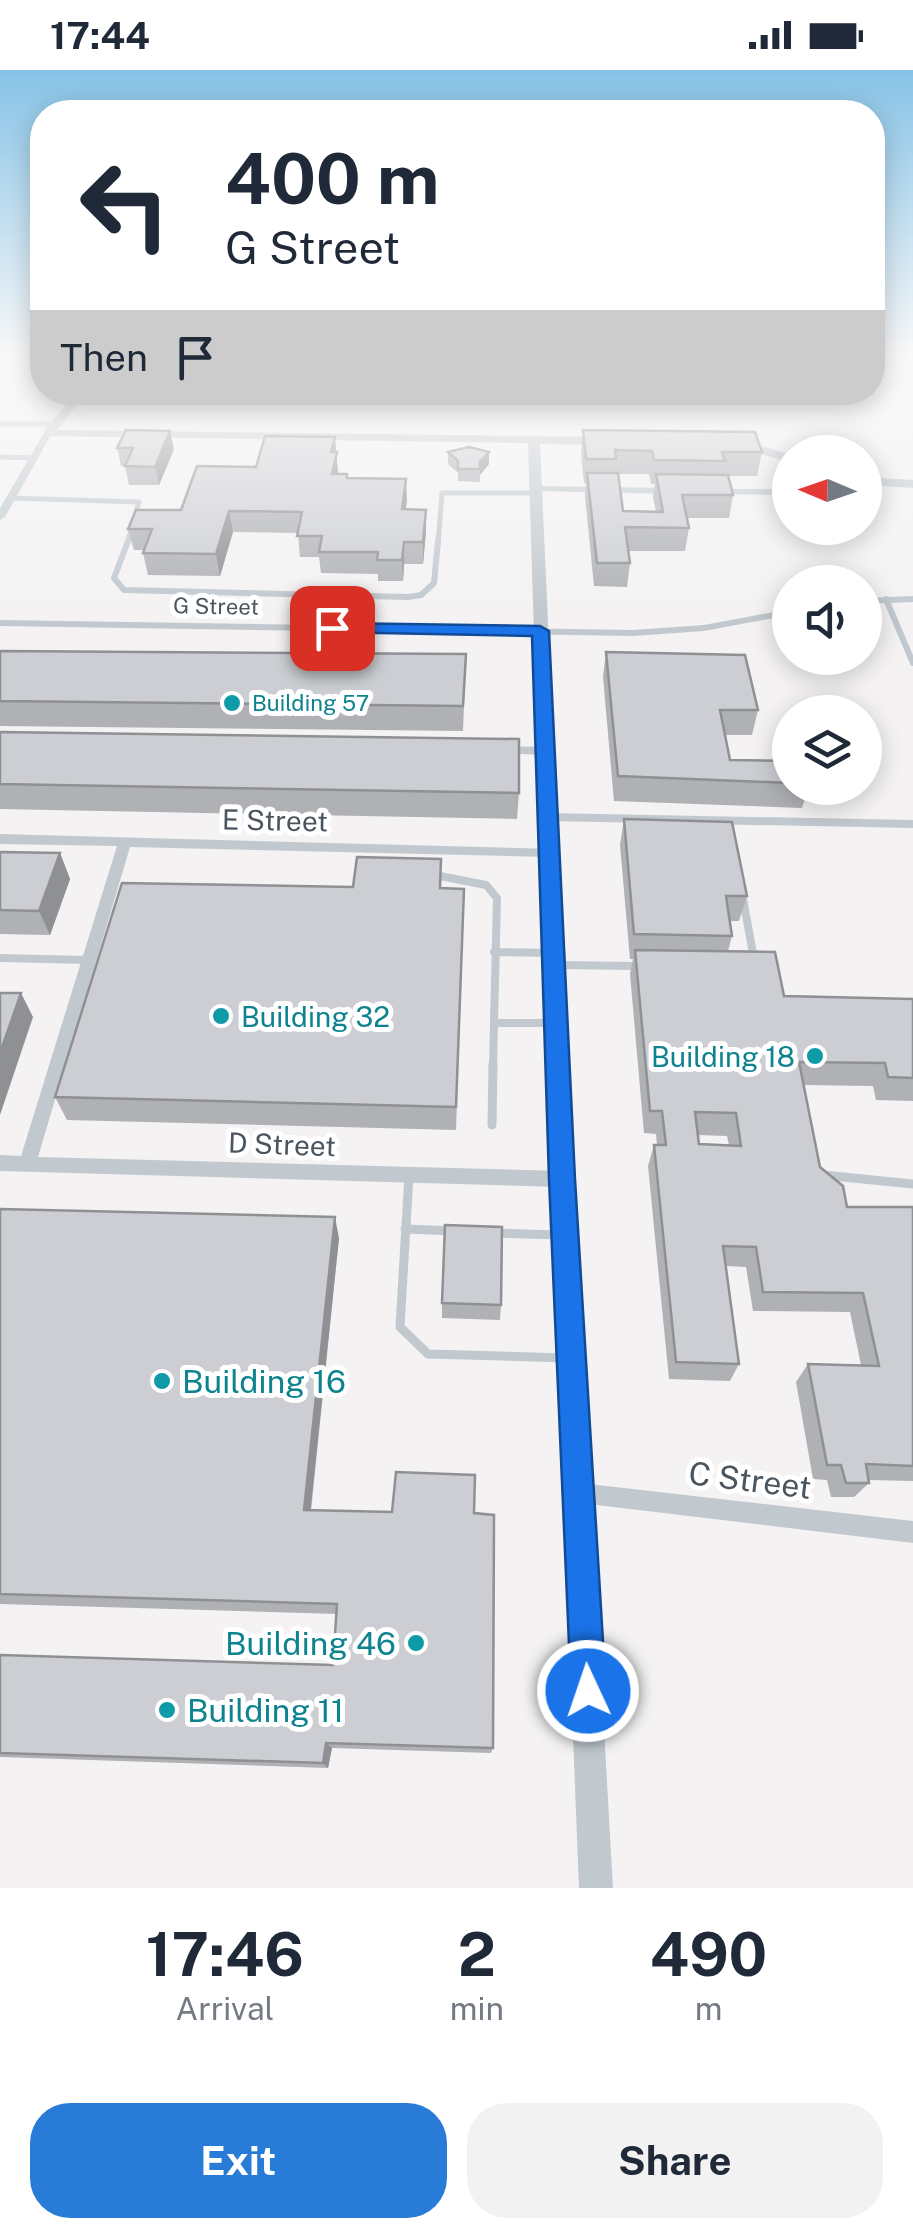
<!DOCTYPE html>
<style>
:root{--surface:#fff;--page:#f2f2f3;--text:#1f2937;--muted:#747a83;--accent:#287cd8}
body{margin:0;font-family:"Public Sans",sans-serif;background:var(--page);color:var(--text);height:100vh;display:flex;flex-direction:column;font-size:38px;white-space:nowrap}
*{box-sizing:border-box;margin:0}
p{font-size:32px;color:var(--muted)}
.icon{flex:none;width:55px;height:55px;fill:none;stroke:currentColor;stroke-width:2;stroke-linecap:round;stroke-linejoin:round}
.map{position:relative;height:1818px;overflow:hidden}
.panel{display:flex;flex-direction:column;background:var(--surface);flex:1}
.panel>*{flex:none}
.banner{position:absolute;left:30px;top:30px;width:855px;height:305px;border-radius:40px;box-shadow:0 5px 25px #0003;background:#fff;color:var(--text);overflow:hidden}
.needle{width:65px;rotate:272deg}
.tools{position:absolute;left:772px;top:365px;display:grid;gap:20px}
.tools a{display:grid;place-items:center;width:110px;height:110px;border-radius:50%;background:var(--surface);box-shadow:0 5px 25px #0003;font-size:50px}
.pin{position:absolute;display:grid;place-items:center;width:85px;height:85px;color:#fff;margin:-42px;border-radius:20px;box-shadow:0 5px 15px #0006}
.me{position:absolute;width:110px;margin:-55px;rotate:357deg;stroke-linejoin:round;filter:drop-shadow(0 0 8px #0008)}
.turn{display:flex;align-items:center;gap:35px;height:210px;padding:0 30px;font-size:45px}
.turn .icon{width:130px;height:130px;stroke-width:2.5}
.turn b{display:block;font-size:70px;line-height:85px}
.then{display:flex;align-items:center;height:95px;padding:0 30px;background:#0003;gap:20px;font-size:38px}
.eta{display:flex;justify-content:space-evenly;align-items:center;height:170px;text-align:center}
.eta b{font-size:60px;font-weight:700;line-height:70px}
.primary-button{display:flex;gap:20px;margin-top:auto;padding:20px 30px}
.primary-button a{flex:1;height:115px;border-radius:40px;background:var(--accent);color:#fff;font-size:40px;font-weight:700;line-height:115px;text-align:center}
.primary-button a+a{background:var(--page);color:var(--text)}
.status{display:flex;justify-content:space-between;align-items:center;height:70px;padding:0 50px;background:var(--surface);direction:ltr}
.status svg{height:28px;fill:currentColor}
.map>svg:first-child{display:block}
</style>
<div class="status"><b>17:44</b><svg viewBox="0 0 49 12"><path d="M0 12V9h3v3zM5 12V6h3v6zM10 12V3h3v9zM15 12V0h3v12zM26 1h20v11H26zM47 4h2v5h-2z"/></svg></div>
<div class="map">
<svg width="913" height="1818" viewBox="0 0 913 1818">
<rect width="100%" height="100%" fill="#f4f2f2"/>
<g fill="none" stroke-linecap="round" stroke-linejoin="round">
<path stroke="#c1c9cf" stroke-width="5" d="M0 354H54
M0 387 34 388
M10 428 139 432 127 474
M438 474 442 423H536"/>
<path stroke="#c1c9cf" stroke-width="6" d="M128 471 114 508 124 520 408 527 421 525 434 513 438 471
M886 529 913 593"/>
<path stroke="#c1c9cf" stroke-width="8" d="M548 747 913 754
M435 805 486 815 497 828 494 953H555
M743 829 754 889
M494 882 553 883
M0 888 89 890
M556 895 637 896
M493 997 494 953"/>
<path stroke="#c1c9cf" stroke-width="9" d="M492 1055 493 994
M409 1105 400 1257 428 1284 567 1288
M823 1105 913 1114
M405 1159 456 1161
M495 1163 561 1165"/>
<path fill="#c1c9cf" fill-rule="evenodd" d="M48 360 52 363 5 447 0 450V438L44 363Z
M533 416 671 418 676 421 671 424 536 421 533 420Z
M711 419H790V425L714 424 709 421Z
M913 526V532L865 534V528Z
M790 539V545L704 561 633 566 0 556V550L633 560 704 555Z
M499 676 545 677 551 681 545 685 495 683V677Z
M0 764 554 779 556 782 549 787 130 777 38 1087 562 1101 568 1104 571 1109 568 1114 562 1117 0 1101V1085L21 1086 117 776 0 774Z
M580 1413 913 1451V1473L580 1433 573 1430 570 1423 573 1416Z"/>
<path fill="#c1c9cf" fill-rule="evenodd" d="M77 322H88L57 360 606 367 612 371 606 375 540 374 573 1109 613 1818H579L551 1109 528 373 44 366V360Z
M735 369 790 384V392L731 376V370Z
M865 407 913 410V418L865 415Z"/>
</g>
<path fill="#afb1b5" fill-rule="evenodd" d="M583 360 762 382 757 406H728L733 425 729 448H686L689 458 685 481H628L630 493 627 517 594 516 585 426 586 413H584L581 383ZM618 404H649L651 414H655L653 427 656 442 623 441Z
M117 378 174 379 159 415H129L125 396H121Z
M336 382 338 404 348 408 406 409V440H426V461L423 494H404L403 511H378V504L321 503 319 487H300L298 463 233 462 220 506 148 505 143 483 144 480H134L128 459 181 440 256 397Z
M448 382H489V394L480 405V412L458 411V403L448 394Z
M0 581 466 584 463 661 0 656Z
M606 582 758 640 752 665H725L730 690 790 691V718H808L802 738 614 731 603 607Z
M0 662 519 723 517 749 0 739Z
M624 749 747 826 739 851H730L732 866 728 881 784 926 913 929V1031L876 1030 873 1016 803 1015 820 1097 847 1137H913V1411L869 1410V1413L854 1427H831L827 1410 813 1409 796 1312 808 1294 861 1295 850 1242 753 1241 746 1197 726 1196 739 1294 730 1311 669 1309 648 1096 654 1075H657L656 1064 644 1063 630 904 633 889H630L620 775ZM698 1065 727 1066 729 1075 699 1074Z
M0 782 60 783 70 809 50 865 0 864Z
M441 818 463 844 456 1060 67 1050 55 1027Z
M0 1139 339 1168 311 1441 474 1443 493 1678 491 1683 332 1678 328 1698 0 1687V1585L333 1595 337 1544 0 1534Z
M442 1233 501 1235 500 1250 442 1248Z"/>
<path fill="#8f9094" d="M170 361 174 379 159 415 155 397Z
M335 367 338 403 334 425 331 382Z
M489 382V394L480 405V392Z
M406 409 407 430 403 461 402 439Z
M426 440V461L423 494V472Z
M229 441 233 462 220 506 216 484Z
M404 472V494L403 511 402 490Z
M60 783 70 809 50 865 39 841Z
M21 923 33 947 0 1045V983Z
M335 1147 339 1168 309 1454 304 1440Z
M326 1673 332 1678 328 1698 323 1693Z"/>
<path fill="#ccced3" stroke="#8f9094" stroke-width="2.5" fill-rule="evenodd" d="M126 360 170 361 155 397 125 396 133 378H117Z
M583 360 755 362 762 382H722L725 391 654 390 652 381 615 380 616 389H586Z
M265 366 335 367 331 382H337L332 404H347V408L406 409 402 439 426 440 423 472H404L402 490H377L378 482H319L322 466H297L302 442 229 441 216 484 143 483 152 459H128L136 440H181L197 396 256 397Z
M469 377 489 382 480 392V399H458V391L448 382Z
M587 403H618L623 441 663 442 656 404 728 405 733 425H682L689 458 625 457 630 493H597Z
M0 581 466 584 463 636 0 631Z
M606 582 745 585 758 640H720L730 690 790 691V713L618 706Z
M0 662 519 669V723L0 714Z
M624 749 732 752 747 826H726L732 866 634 864Z
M0 782 60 783 39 841 0 840Z
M357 787 441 789 440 818 464 819 456 1037 55 1027 122 813 353 817Z
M635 880 775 882 784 926 913 929V1008L888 1007 885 993 799 992 820 1097 843 1116 847 1137H913V1396L866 1394 869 1413H846L841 1395H827L808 1294 879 1296 863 1223 763 1222 756 1177 723 1176 739 1294 676 1292 654 1075H666L662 1041H650ZM695 1042 736 1043 741 1076 699 1074Z
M0 923H21L0 983Z
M0 1139 335 1147 304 1440 392 1442 396 1402 475 1405 474 1443 494 1445 493 1678 326 1673 323 1693 0 1683V1585L333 1595 337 1534 0 1524Z
M445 1155 502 1157 501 1235 442 1233Z"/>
<linearGradient id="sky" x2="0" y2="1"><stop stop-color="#87c3e7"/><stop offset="0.53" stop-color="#faf9f9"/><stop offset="1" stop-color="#faf9f9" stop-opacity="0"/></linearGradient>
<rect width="913" height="542" fill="url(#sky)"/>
<path fill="#1a73e8" stroke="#114b97" stroke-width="2.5" d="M332 553 540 556 549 561 575 1109 606 1621 601 1633 588 1638 576 1633 571 1621 549 1109 532 566 326 562V554Z"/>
<g fill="#0f9aa8" stroke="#fff" stroke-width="4">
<circle cx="232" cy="633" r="10"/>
<circle cx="221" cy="946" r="10"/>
<circle cx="815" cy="986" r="10"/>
<circle cx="162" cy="1311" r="10"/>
<circle cx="416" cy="1573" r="10"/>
<circle cx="167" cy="1640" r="10"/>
</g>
<g text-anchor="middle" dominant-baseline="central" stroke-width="10" stroke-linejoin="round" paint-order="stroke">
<g font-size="22" fill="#4b555e" stroke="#fff">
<text transform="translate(216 536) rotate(1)">G Street</text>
</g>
<g font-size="22" fill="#0d838f" stroke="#fff" text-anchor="start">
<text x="252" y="633">Building 57</text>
</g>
<g font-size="28" fill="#4b555e" stroke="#fff">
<text transform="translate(275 750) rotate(1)">E Street</text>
<text transform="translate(282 1074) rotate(2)">D Street</text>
</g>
<g font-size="28" fill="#0d838f" stroke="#fff" text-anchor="start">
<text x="241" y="946">Building 32</text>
<text x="795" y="986" text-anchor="end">Building 18</text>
</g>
<g font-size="32" fill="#0d838f" stroke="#fff" text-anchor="start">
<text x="182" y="1311">Building 16</text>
<text x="396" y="1573" text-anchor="end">Building 46</text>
<text x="187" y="1640">Building 11</text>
</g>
<g font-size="32" fill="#4b555e" stroke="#fff">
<text transform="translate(750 1410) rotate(7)">C Street</text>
</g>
</g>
</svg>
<div class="tools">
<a><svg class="needle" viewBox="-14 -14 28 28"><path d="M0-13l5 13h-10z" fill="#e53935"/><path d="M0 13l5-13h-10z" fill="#747a83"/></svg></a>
<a><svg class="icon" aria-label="sound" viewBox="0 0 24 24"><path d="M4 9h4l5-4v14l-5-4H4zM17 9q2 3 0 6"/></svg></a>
<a><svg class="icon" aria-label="layers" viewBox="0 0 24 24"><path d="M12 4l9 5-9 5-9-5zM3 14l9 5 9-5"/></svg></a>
</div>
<div class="pin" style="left:332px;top:558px;background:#d93025"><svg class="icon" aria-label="arrive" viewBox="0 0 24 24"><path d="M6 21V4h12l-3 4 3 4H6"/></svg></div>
<svg class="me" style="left:588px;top:1621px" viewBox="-20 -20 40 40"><circle r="17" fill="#1a73e8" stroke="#fff" stroke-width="3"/><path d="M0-11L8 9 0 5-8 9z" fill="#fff"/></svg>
<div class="banner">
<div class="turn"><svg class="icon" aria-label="left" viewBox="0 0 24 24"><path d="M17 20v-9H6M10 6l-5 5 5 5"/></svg><div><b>400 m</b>G Street</div></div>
<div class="then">Then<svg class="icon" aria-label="arrive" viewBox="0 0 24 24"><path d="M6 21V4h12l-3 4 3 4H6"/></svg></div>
</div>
</div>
<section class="panel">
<div class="eta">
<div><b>17:46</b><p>Arrival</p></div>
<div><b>2</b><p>min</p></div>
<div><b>490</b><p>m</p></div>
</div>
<div class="primary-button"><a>Exit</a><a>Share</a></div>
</section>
